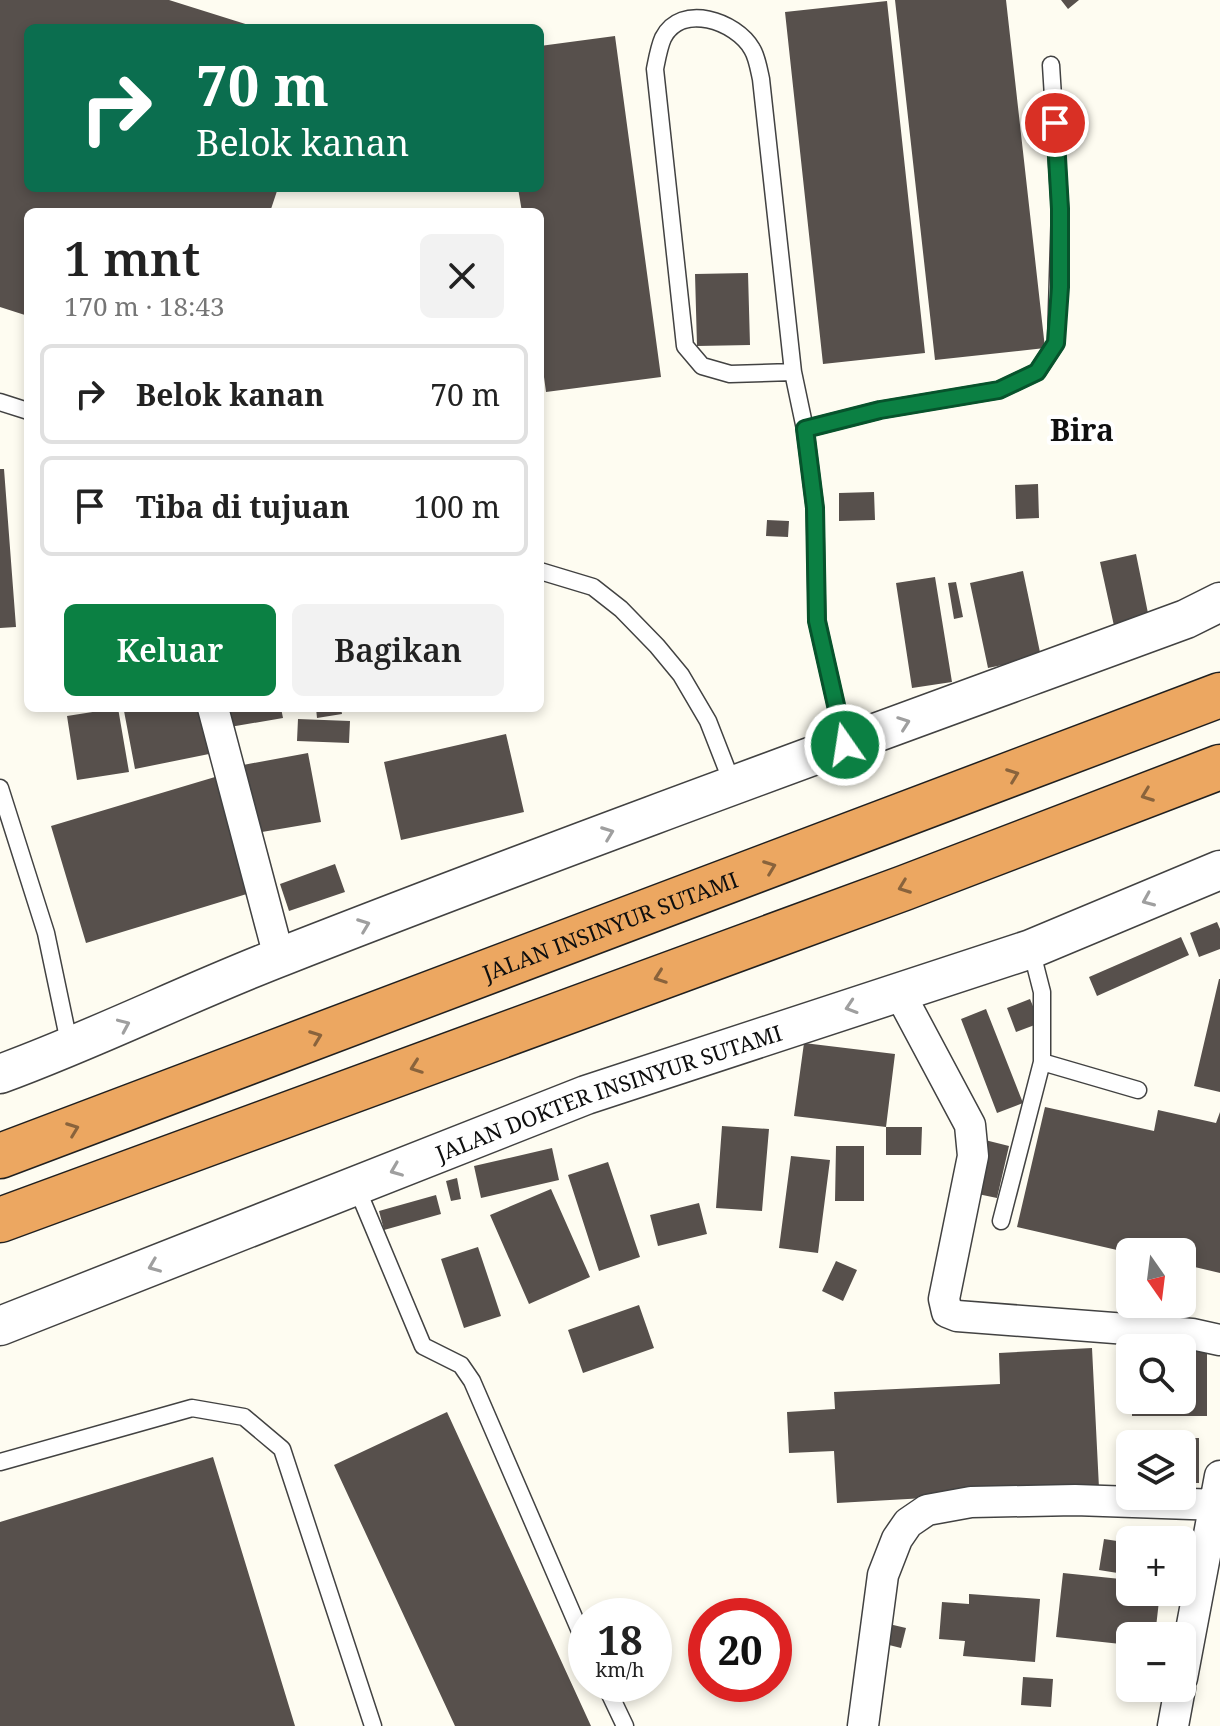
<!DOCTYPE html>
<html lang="id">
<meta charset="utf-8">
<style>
:root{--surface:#fff;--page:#f2f2f2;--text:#222;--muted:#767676;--line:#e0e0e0;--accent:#0b8043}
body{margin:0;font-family:"Noto Serif",serif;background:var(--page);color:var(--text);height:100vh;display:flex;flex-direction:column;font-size:30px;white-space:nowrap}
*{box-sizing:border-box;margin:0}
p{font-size:26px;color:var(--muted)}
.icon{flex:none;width:44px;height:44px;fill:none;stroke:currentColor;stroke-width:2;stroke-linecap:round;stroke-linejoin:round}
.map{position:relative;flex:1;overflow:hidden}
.sheet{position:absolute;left:24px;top:208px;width:520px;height:504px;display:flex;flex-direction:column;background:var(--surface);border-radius:12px;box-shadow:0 4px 12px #0003}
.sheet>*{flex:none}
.banner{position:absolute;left:24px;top:24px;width:520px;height:168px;border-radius:12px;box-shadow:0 4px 12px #0003;background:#0b6e4f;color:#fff;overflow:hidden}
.needle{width:52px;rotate:166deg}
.fabs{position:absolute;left:1116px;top:1238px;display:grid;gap:16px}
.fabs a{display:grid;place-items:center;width:80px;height:80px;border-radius:12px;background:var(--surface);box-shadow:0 4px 12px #0003;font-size:40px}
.speed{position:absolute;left:568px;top:1598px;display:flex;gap:16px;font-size:40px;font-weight:700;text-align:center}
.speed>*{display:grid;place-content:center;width:104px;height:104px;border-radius:50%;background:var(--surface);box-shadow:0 4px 12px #0003;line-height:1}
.speed small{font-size:20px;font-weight:400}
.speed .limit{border:12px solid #d22;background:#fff;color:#111}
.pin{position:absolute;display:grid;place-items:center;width:68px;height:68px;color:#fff;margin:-34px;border:4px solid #fff;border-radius:50%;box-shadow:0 2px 8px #0007}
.me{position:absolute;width:88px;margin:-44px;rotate:347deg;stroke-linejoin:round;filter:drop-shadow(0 0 6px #0008)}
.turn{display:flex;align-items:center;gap:28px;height:168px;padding:0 40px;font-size:36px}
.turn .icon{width:104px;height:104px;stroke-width:2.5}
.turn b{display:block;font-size:56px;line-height:68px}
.round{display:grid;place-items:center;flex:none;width:84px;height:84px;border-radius:12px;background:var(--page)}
.summary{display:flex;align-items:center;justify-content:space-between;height:136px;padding:0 40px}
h1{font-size:48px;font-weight:600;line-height:60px}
.cta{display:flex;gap:16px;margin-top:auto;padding:16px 40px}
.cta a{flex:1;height:92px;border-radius:12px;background:var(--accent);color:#fff;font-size:32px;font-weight:600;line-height:92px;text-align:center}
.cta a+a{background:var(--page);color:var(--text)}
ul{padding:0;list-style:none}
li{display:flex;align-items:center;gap:24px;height:100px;margin:0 16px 12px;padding:0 24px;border:4px solid var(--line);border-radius:12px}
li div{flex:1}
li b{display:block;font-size:30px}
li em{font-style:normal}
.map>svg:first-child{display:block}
</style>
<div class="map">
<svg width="1220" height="1726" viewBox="0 0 1220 1726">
<rect width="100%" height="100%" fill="#fefcf1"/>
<path fill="#57504c" d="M0 0H169L255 27 28 28V188H278L270 212H28V316L0 307Z
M895 0H1006L1045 348 935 360Z
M1061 0H1079L1068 9Z
M887 1 925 353 823 364 785 12Z
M615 36 661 377 546 392 540 347V212H522L518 188H540V46Z
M748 273 750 345 697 346 695 274Z
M0 469H4L16 627 0 628Z
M1038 484 1039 518 1016 519 1015 485Z
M874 492 875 520 839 521V493Z
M767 520 789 521 788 537 766 536Z
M1136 554 1151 628 1116 635 1100 562Z
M1023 571 1041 657 988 668 970 583Z
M935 577 952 682 912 688 896 583Z
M956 582 963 617 954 619 948 583Z
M118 708 129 772 77 780 67 716Z
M137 708H200L209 754 135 769 124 711Z
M220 708H281L283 718 224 728Z
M316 708H341L342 714 317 718Z
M298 719 350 721 349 743 297 741Z
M506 734 524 812 401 840 384 762Z
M308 753 321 822 256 833 243 765Z
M215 777 250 893 86 943 51 826Z
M335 864 345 892 289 911 280 884Z
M1217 922 1220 929V949L1199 957 1190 933Z
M1181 937 1189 955 1097 996 1089 977Z
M1219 979H1220V1092L1194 1086Z
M1030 999 1040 1023 1016 1032 1007 1008Z
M986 1009 1023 1103 997 1113 961 1019Z
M804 1043 895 1054 886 1127 794 1116Z
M1045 1107 1154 1131 1158 1110 1216 1123 1220 1112V1273L1182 1264V1252L1130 1253 1017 1227Z
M722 1126 769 1129 762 1211 716 1208Z
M886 1127H922L921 1155H886Z
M985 1140 1009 1146 997 1198 973 1193Z
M836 1146H864V1201H835Z
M552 1148 559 1180 481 1198 474 1166Z
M791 1156 830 1160 818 1253 779 1248Z
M608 1162 640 1257 599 1271 568 1175Z
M457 1178 461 1199 451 1201 446 1181Z
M551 1189 590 1277 529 1304 490 1215Z
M436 1195 441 1214 384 1230 379 1211Z
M699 1203 707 1234 658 1246 650 1215Z
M478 1247 501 1316 464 1328 441 1259Z
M836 1261 857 1270 843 1301 822 1291Z
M639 1305 654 1348 583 1373 568 1330Z
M1207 1344V1416H1132V1400H1182V1348H1132V1345Z
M1092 1348 1099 1488 837 1503 834 1451 789 1453 787 1412 835 1409 834 1392 1000 1384 999 1353Z
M447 1412 591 1726H455L334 1465Z
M1130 1438H1199V1483H1182V1444H1130Z
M213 1457 295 1726H0V1522Z
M1104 1539 1130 1543V1575L1099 1570Z
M1063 1573 1130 1580V1592H1160L1155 1636H1130V1645L1056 1637Z
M969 1594 1040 1599 1035 1662 963 1656 965 1641 939 1639 942 1602 969 1604Z
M889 1624 906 1628 901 1648 885 1644Z
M1023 1677 1053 1679 1051 1707 1021 1705Z"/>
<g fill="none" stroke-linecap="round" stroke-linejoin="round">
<g stroke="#424242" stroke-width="19">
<path id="service" d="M793 372 730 374 702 366 685 346 655 69C657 59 659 47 663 38 681 2 736 21 752 49 757 57 759 70 761 79L793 372 805 429 815 508 817 621 845 745
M0 402 28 411
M805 429 880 410 999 390 1037 372 1056 343 1060 209 1051 65
M540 571 593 587 621 609 657 646 681 675 708 721 733 785
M0 788 46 933 70 1047
M1042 1062 1138 1090
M356 1186 423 1346 461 1365 472 1381 586 1645
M1001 1221 1042 1062V992L1031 949
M0 1462 192 1408 244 1417 282 1449 373 1726
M605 1684 625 1726"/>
</g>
<g stroke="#424242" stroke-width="33">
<path id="minor" d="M213 708 279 957
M899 992 970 1125 973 1156 944 1299 947 1312 957 1316 1192 1334 1220 1340
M1182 1678 1220 1476
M863 1726 883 1575 897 1539 908 1523 927 1510 971 1502 1075 1500 1220 1505
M1173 1726 1180 1688"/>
</g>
<g stroke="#424242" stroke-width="41">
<g id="tertiary">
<path d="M0 1074C96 1039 187 993 283 956 582 839 884 730 1186 619L1220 602"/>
<path id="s1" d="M0 1326 586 1095 1031 949 1220 870"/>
</g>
</g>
<g stroke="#202020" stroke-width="47">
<g id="motorway">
<path id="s2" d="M0 1156 1220 695"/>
<path d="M0 1220 904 888 1220 767"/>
</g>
</g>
<use href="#service" stroke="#fff" stroke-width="16"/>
<use href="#minor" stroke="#fff" stroke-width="30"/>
<use href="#tertiary" stroke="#fff" stroke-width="38"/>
<use href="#motorway" stroke="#eca761" stroke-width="44"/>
</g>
<defs><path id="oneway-chevron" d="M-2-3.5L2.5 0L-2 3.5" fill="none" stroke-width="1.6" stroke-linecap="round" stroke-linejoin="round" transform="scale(2)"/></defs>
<g stroke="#9f9f9f">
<use href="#oneway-chevron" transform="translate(904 723) rotate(-20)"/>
<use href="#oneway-chevron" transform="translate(608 833) rotate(-21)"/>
<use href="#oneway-chevron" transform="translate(1148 900) rotate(157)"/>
<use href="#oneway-chevron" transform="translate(364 925) rotate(-21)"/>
<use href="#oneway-chevron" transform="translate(851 1007) rotate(162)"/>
<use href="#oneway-chevron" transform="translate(124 1025) rotate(-24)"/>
<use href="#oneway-chevron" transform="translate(396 1170) rotate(158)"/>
<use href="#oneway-chevron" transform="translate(154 1266) rotate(158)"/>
</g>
<g stroke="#89633c">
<use href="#oneway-chevron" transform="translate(1013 775) rotate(-21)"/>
<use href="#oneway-chevron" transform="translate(1147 795) rotate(159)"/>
<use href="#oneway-chevron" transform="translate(770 867) rotate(-21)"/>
<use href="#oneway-chevron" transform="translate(904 887) rotate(159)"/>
<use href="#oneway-chevron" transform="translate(660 977) rotate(160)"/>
<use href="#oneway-chevron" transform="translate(316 1037) rotate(-21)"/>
<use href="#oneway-chevron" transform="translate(416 1067) rotate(160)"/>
<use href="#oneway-chevron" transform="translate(73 1129) rotate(-21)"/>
</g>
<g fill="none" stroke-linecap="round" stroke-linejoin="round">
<g stroke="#07532c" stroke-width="20">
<path id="route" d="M845 745 817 621 815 508 805 429 880 410 999 390 1037 372 1056 343 1060 287V209L1055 123"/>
</g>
<use href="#route" stroke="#0b8043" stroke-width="14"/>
</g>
<g text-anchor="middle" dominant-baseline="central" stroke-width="8" stroke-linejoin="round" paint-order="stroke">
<g font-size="22" fill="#0f0f0f" stroke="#fff">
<text stroke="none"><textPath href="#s2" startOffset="652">JALAN INSINYUR SUTAMI</textPath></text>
<text stroke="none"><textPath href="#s1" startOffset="652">JALAN DOKTER INSINYUR SUTAMI</textPath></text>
</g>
<g font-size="30" font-weight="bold" fill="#0f0f0f" stroke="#fff">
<text x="1082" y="429">Bira</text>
</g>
</g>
</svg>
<div class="fabs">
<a><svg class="needle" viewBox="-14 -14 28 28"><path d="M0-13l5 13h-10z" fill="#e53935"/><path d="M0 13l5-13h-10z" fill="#767676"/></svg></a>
<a><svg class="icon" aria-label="search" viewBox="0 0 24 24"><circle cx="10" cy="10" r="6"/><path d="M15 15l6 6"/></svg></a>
<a><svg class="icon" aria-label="layers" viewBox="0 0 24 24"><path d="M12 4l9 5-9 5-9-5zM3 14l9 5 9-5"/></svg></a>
<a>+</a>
<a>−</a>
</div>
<div class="speed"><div>18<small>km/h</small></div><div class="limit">20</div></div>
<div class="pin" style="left:1055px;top:123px;background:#d93025"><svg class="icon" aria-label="arrive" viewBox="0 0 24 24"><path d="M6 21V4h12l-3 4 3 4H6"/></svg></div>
<svg class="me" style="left:845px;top:745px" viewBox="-20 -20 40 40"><circle r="17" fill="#0b8043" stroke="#fff" stroke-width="3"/><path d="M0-11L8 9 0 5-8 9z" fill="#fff"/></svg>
<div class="banner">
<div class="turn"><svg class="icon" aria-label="right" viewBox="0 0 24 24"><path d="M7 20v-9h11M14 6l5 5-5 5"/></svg><div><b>70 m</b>Belok kanan</div></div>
</div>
<section class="sheet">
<div class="summary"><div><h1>1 mnt</h1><p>170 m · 18:43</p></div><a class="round"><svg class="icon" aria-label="close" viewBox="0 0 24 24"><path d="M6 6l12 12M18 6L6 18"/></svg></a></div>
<ul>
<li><svg class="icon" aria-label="right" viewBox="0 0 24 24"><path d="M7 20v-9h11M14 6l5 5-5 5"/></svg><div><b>Belok kanan</b></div><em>70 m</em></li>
<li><svg class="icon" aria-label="arrive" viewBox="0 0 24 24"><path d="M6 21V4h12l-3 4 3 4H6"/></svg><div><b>Tiba di tujuan</b></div><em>100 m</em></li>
</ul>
<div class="cta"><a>Keluar</a><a>Bagikan</a></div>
</section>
</div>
